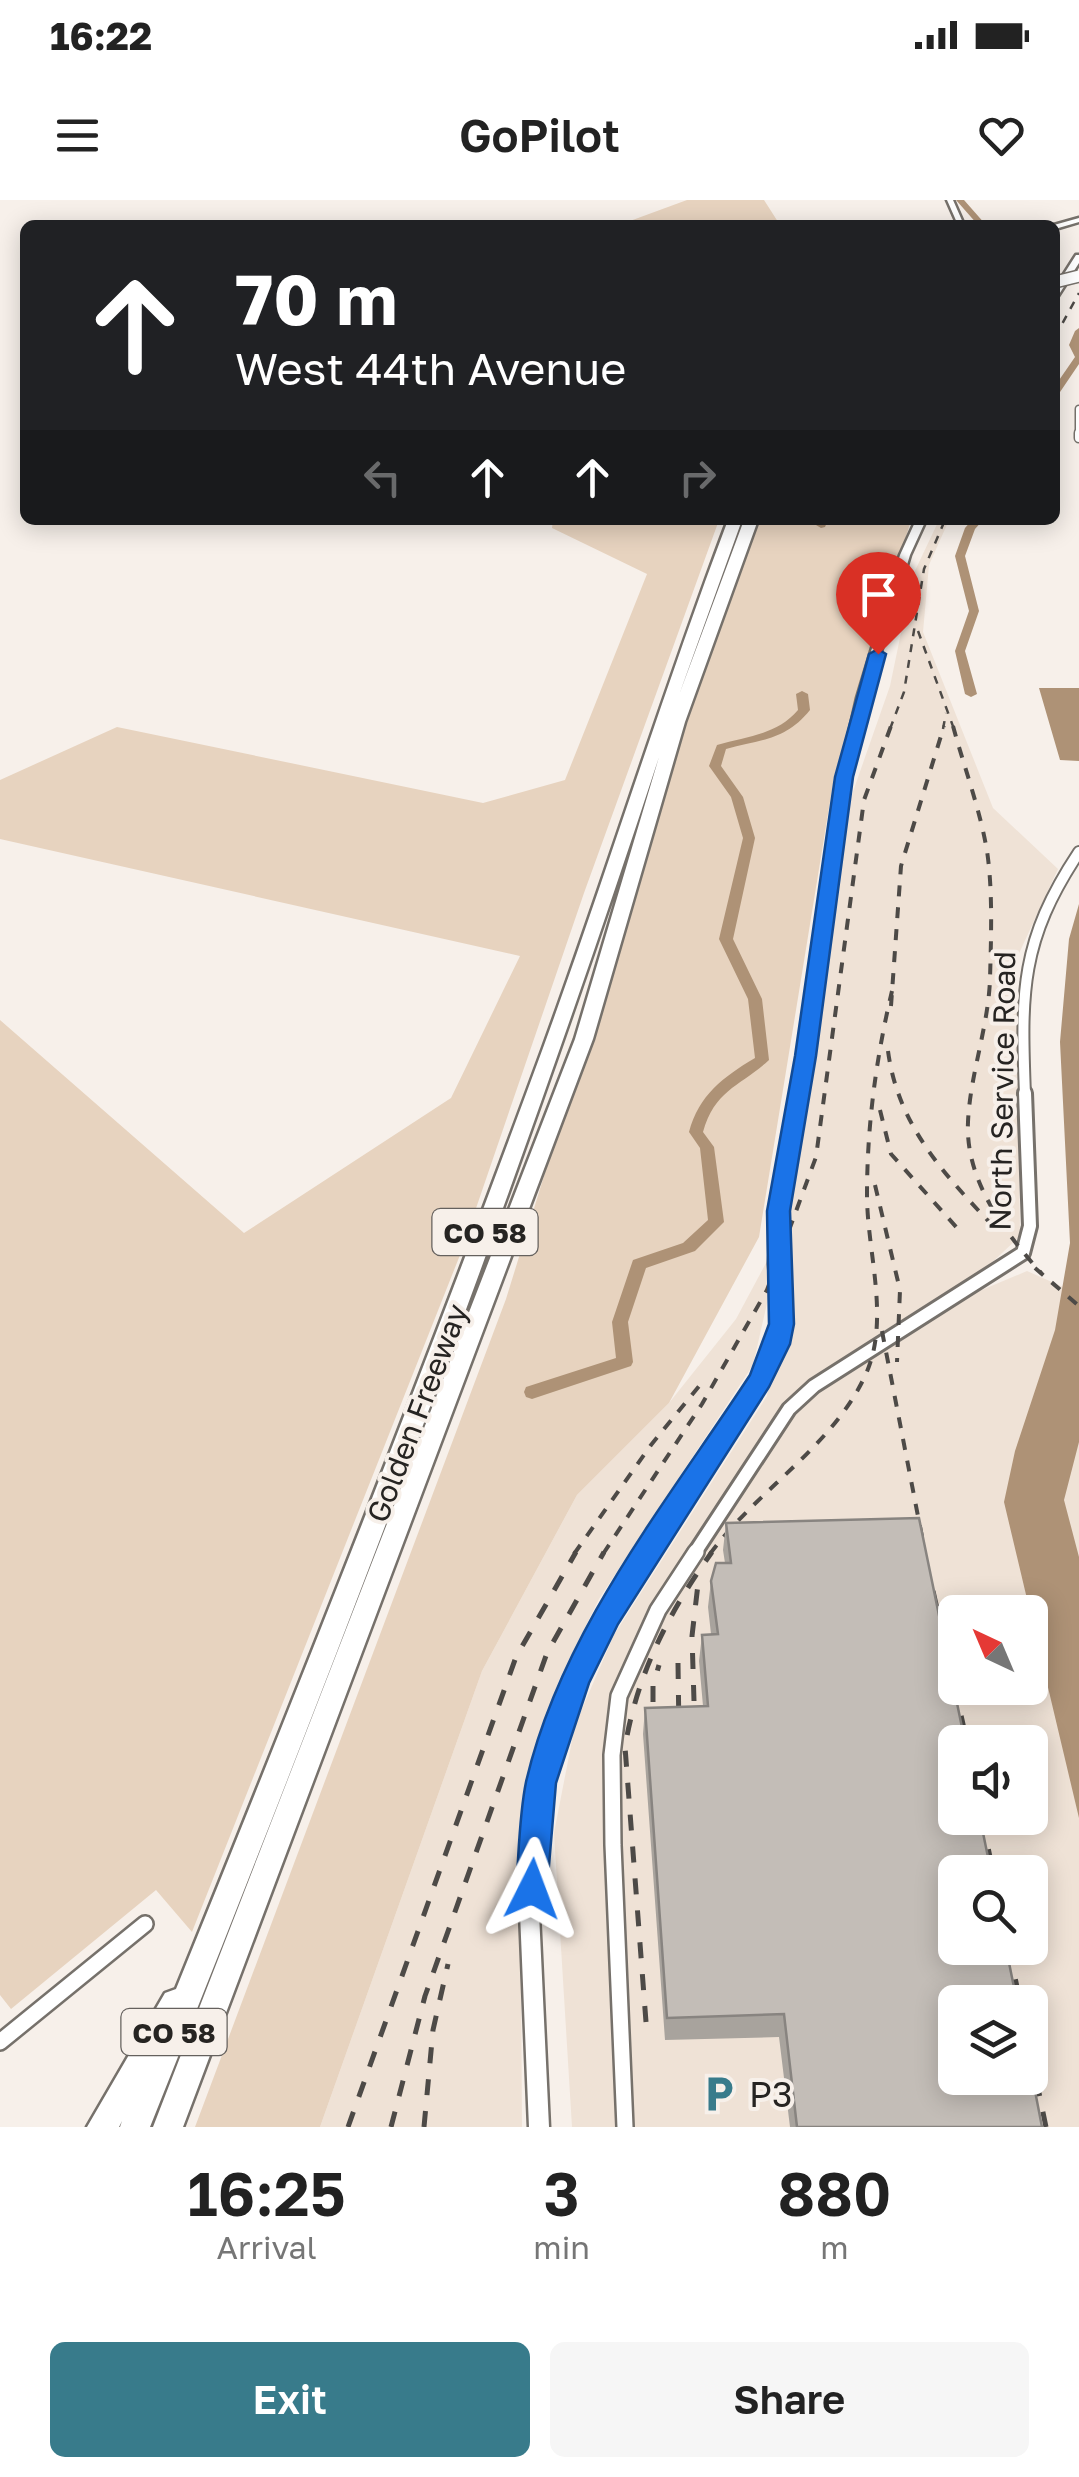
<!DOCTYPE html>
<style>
:root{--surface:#fff;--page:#f6f6f6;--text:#222;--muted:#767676;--accent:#387b8b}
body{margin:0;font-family:"Golos Text",sans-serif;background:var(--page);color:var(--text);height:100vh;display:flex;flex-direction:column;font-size:38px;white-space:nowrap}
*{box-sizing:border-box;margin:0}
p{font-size:32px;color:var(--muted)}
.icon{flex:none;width:55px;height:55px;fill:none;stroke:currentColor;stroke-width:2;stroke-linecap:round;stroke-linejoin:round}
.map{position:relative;height:1927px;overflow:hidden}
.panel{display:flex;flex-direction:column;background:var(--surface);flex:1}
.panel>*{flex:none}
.guide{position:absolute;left:20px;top:20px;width:1040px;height:305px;border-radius:15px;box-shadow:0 5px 25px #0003;background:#202124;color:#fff;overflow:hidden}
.needle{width:65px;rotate:316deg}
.fabs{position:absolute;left:938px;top:1395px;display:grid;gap:20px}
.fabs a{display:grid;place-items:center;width:110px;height:110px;border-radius:15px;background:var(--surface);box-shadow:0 5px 25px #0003;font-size:50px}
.pin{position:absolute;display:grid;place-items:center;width:85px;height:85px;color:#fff;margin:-102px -42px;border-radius:50% 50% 50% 0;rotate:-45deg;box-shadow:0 0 10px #0007}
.pin .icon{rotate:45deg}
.me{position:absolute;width:110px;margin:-55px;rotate:3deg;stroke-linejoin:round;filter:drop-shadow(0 0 8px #0008)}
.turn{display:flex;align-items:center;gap:35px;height:210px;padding:0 50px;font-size:45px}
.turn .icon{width:130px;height:130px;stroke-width:2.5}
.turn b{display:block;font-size:70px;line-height:85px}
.lanes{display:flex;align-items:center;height:95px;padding:0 50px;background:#0003;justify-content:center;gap:50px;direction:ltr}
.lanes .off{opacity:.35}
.eta{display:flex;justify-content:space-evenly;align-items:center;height:170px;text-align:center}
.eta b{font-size:60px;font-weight:600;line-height:70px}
.button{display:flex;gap:20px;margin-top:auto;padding:20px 50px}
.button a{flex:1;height:115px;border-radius:15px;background:var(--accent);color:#fff;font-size:40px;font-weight:600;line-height:115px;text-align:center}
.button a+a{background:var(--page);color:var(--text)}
.status{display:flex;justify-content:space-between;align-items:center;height:70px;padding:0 50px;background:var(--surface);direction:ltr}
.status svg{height:28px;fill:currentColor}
header{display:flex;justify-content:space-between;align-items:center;height:130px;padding:0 50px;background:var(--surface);font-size:45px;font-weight:600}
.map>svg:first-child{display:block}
</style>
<div class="status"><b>16:22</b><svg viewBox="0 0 49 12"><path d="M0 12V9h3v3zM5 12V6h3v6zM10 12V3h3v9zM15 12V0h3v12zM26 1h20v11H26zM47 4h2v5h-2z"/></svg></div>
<header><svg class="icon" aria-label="menu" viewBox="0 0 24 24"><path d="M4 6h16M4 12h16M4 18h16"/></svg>GoPilot<svg class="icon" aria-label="heart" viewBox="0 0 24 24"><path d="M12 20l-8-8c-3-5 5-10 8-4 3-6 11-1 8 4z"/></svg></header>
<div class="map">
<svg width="1079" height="1927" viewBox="0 0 1079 1927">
<rect width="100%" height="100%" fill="#f7f0ea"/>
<path fill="#efe2d6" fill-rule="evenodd" d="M939 320H949L929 365 923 432 993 608 1058 669 1016 760 1020 1036 967 1086 882 1132 1027 1071 1079 1094V1927H572L554 1633 575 1525 614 1435 767 1196 784 1073 768 1099 753 1165 599 1399 559 1480 530 1562 520 1621 522 1927H320L482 1471 577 1295 669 1203 736 1119 781 1035 842 623 890 486 913 375ZM955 1412H1030V1488H955ZM955 1542H1030V1618H955ZM955 1672H1030V1748H955ZM955 1802H1030V1878H955Z"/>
<path fill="#e7d3bf" d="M687 0H764L780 25H619Z
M553 320H719L584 693 460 1055 192 1732 156 1690 11 1809 0 1795V820L244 1033 451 898 520 756 0 639V580L117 527 483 603 565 580 647 374 552 328Z
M757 320H911L834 577 759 1037 669 1203 577 1295 482 1471 320 1927H195L506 1099 666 581Z"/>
<path fill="#ae9276" d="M1039 488H1079V561L1060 560Z
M1079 704V1242L1064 1300 1079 1357V1618L1004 1302 1015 1251 1055 1130 1070 1043 1060 842 1069 739Z"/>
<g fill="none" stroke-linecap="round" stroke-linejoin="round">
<path fill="#ae9276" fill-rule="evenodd" d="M956 0H964L986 25H978Z
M1079 128V164L1058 195 1055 196V186L1075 157 1069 145 1075 131Z
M818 320H828L825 327 821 328 816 325Z
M972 320H983L975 329 965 356 979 411 965 451 977 494 971 497 965 494 955 451 969 411 955 356 965 328Z
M802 491 808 494 810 510C785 541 761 539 726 549L721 566 743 597 755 638 733 739 762 799 769 860C741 886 715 889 703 932L714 947 724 1022 695 1051 646 1068 628 1122 633 1162 631 1166 532 1199 526 1197 524 1192 526 1187 616 1158 612 1122 633 1060 683 1043 708 1020 700 948 689 932C699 895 723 877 755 858L748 799 719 739 743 638 731 597 709 566 717 545C747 536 777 535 798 510L796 494Z"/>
<g stroke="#76716b" stroke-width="9">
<path id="minor-far4" d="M1079 209V236"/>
</g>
<g stroke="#76716b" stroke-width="11">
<path id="minor-far3" d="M1079 233V238"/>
</g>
<g stroke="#76716b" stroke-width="14">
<path id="minor-far2" d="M1025 895C1021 792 1020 741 1079 652"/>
</g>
<g stroke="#76716b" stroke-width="18">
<path id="minor-far1" d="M694 1354 789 1209 814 1186 1023 1053 1030 1026 1025 893"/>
</g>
<g stroke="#76716b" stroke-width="20">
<path id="minor" d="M0 1842 145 1724
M625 1927 613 1645 612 1555 619 1496 658 1410 696 1352"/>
</g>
<g stroke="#76716b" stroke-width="5">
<path id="tertiary" d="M947 0H953L964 25H958Z
M1079 18V22L1055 29 1054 25Z
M1076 55H1079V63L1058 96H1055V88Z
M916 320H926L910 355 867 498 849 577 812 856 786 1011 783 1064 788 1124 765 1184 670 1329 608 1431 584 1480 564 1532 550 1585 544 1627 539 1713 549 1927H529L520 1713 525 1627 532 1585 546 1532 567 1479 596 1421 658 1319 753 1178 774 1124 769 1064 772 1011 800 856 839 577 857 498 900 355Z"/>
</g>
<g stroke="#76716b" stroke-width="5">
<path id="motorway" d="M728 320H742L679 495 744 320H758L685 522 593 839 183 1927H153L575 839 659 557C507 1020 331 1474 150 1927H120L122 1921 119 1927H87L165 1793 176 1789C303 1477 427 1164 543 848 607 673 662 494 728 320Z"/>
</g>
<use href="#minor-far4" stroke="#fff" stroke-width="6"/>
<use href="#minor-far3" stroke="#fff" stroke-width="8"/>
<use href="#minor-far2" stroke="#fff" stroke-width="10"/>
<use href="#minor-far1" stroke="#fff" stroke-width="12"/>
<use href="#minor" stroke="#fff" stroke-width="15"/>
<use href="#tertiary" fill="#fff" fill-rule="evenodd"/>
<use href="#motorway" fill="#fff" fill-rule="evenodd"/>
<path stroke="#4d4a47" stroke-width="2.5" stroke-dasharray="8 8" stroke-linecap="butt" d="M1055 137 1079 93
M918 431 954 529
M890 529 904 492 924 369 945 320
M943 529 946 513"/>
<path stroke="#4d4a47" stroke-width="4" stroke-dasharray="11 11" stroke-linecap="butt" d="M953 526C964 567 980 609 987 651 993 691 991 739 990 780 988 828 970 875 968 922 965 981 1006 1034 1043 1075
M891 806 901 666 944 526
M888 851C898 925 943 973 993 1026
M880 910 891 954 958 1029
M875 985 900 1090 897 1162
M1035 1068 1079 1106
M882 1131 924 1347
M574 1354 651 1245 700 1185
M603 1354 702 1204 767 1090 816 957 864 600 891 526
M710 1354C756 1291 832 1247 865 1176 891 1121 867 1053 867 995 867 926 876 858 892 791"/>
<path stroke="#4d4a47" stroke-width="5" stroke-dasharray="16 16" stroke-linecap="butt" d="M933 1391 967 1542
M678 1463 679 1533
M695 1533 692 1436 698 1384
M653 1534V1486L659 1465
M982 1618 993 1672
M1009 1748 1020 1802
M646 1822 625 1547C637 1474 669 1412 712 1352
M1030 1849 1046 1927
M348 1927 516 1457 576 1352
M391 1927 425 1796 547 1453 604 1352
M424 1927 433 1830 448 1764"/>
<g stroke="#76716b" stroke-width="14" stroke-linecap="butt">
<path id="motorway-bridge" d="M1055 82 1079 76"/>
</g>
<use href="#motorway-bridge" stroke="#fff" stroke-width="11"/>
</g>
<path fill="#a8a39d" d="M726 1323 1042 1927H790L779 1837 665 1840 643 1534 645 1508 703 1506 699 1461 702 1435 711 1434 708 1407 711 1381 725 1363 723 1350Z"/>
<path fill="#c3bdb7" stroke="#888480" stroke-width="2.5" d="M919 1318 965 1542H955V1618H980L991 1672H955V1748H1006L1017 1802H955V1878H1030V1865L1042 1927H797L784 1814 667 1818 645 1508 708 1506 702 1435 718 1434 711 1381 716 1363H731L726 1323Z"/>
<path fill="#1a73e8" stroke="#114b97" stroke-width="2.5" d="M878 449 886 454 853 577 816 856 790 1011 794 1124 790 1144 769 1187 618 1424 589 1483 556 1583 547 1689 543 1699 532 1704 520 1699 516 1689C519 1654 519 1616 526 1582 561 1431 667 1302 750 1175L769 1124 767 1011 795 856 835 577 869 454Z"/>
<defs>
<g id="parking-bare" transform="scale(3)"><path d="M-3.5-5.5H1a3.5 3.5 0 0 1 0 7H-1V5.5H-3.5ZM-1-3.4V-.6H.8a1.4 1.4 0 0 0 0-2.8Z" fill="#387b8b" stroke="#f7f0ea" stroke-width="2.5" paint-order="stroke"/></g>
</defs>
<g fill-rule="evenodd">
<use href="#parking-bare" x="719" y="1894"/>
</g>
<g text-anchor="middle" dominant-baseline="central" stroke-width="8" stroke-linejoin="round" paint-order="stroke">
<g fill="#f7f0ea" stroke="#65615e" stroke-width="2.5">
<rect x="432.5" y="1009" width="105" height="46" rx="8"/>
<rect x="121.5" y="1809" width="105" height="46" rx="8"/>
</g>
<g font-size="28" font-weight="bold" fill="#262422">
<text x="485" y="1032">CO 58</text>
<text x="174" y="1832">CO 58</text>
</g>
<g font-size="30" fill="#262422" stroke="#f7f0ea">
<text transform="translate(1002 891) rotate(-89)">North Service Road</text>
<text transform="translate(417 1213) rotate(-69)">Golden Freeway</text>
</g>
<g font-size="35" fill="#262422" stroke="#f7f0ea" text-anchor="start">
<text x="749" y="1894">P3</text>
</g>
</g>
</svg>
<div class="fabs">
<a><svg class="needle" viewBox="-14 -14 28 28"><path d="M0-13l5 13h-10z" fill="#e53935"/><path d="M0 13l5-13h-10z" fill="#767676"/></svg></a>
<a><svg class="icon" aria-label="sound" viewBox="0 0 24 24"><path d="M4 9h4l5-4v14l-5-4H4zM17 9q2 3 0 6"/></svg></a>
<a><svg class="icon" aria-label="search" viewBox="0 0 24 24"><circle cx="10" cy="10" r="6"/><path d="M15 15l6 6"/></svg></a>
<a><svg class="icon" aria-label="layers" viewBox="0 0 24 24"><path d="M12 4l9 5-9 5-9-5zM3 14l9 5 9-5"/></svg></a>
</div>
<div class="pin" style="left:878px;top:454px;background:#d93025"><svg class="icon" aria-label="arrive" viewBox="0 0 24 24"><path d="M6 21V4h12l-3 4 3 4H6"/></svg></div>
<svg class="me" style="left:532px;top:1689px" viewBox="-20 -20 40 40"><path d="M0-17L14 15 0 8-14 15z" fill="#1a73e8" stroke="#fff" stroke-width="4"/></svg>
<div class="guide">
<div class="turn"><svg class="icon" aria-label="ahead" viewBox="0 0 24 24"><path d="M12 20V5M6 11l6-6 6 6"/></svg><div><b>70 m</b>West 44th Avenue</div></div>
<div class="lanes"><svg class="icon off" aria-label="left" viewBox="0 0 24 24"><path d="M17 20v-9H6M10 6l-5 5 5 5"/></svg><svg class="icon" aria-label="ahead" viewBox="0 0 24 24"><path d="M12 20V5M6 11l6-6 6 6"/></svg><svg class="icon" aria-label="ahead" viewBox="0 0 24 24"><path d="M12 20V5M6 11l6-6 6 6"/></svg><svg class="icon off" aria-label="right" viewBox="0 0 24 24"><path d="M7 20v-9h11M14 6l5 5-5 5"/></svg></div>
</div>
</div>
<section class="panel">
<div class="eta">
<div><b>16:25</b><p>Arrival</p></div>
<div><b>3</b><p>min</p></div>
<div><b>880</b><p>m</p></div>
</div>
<div class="button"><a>Exit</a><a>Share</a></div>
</section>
